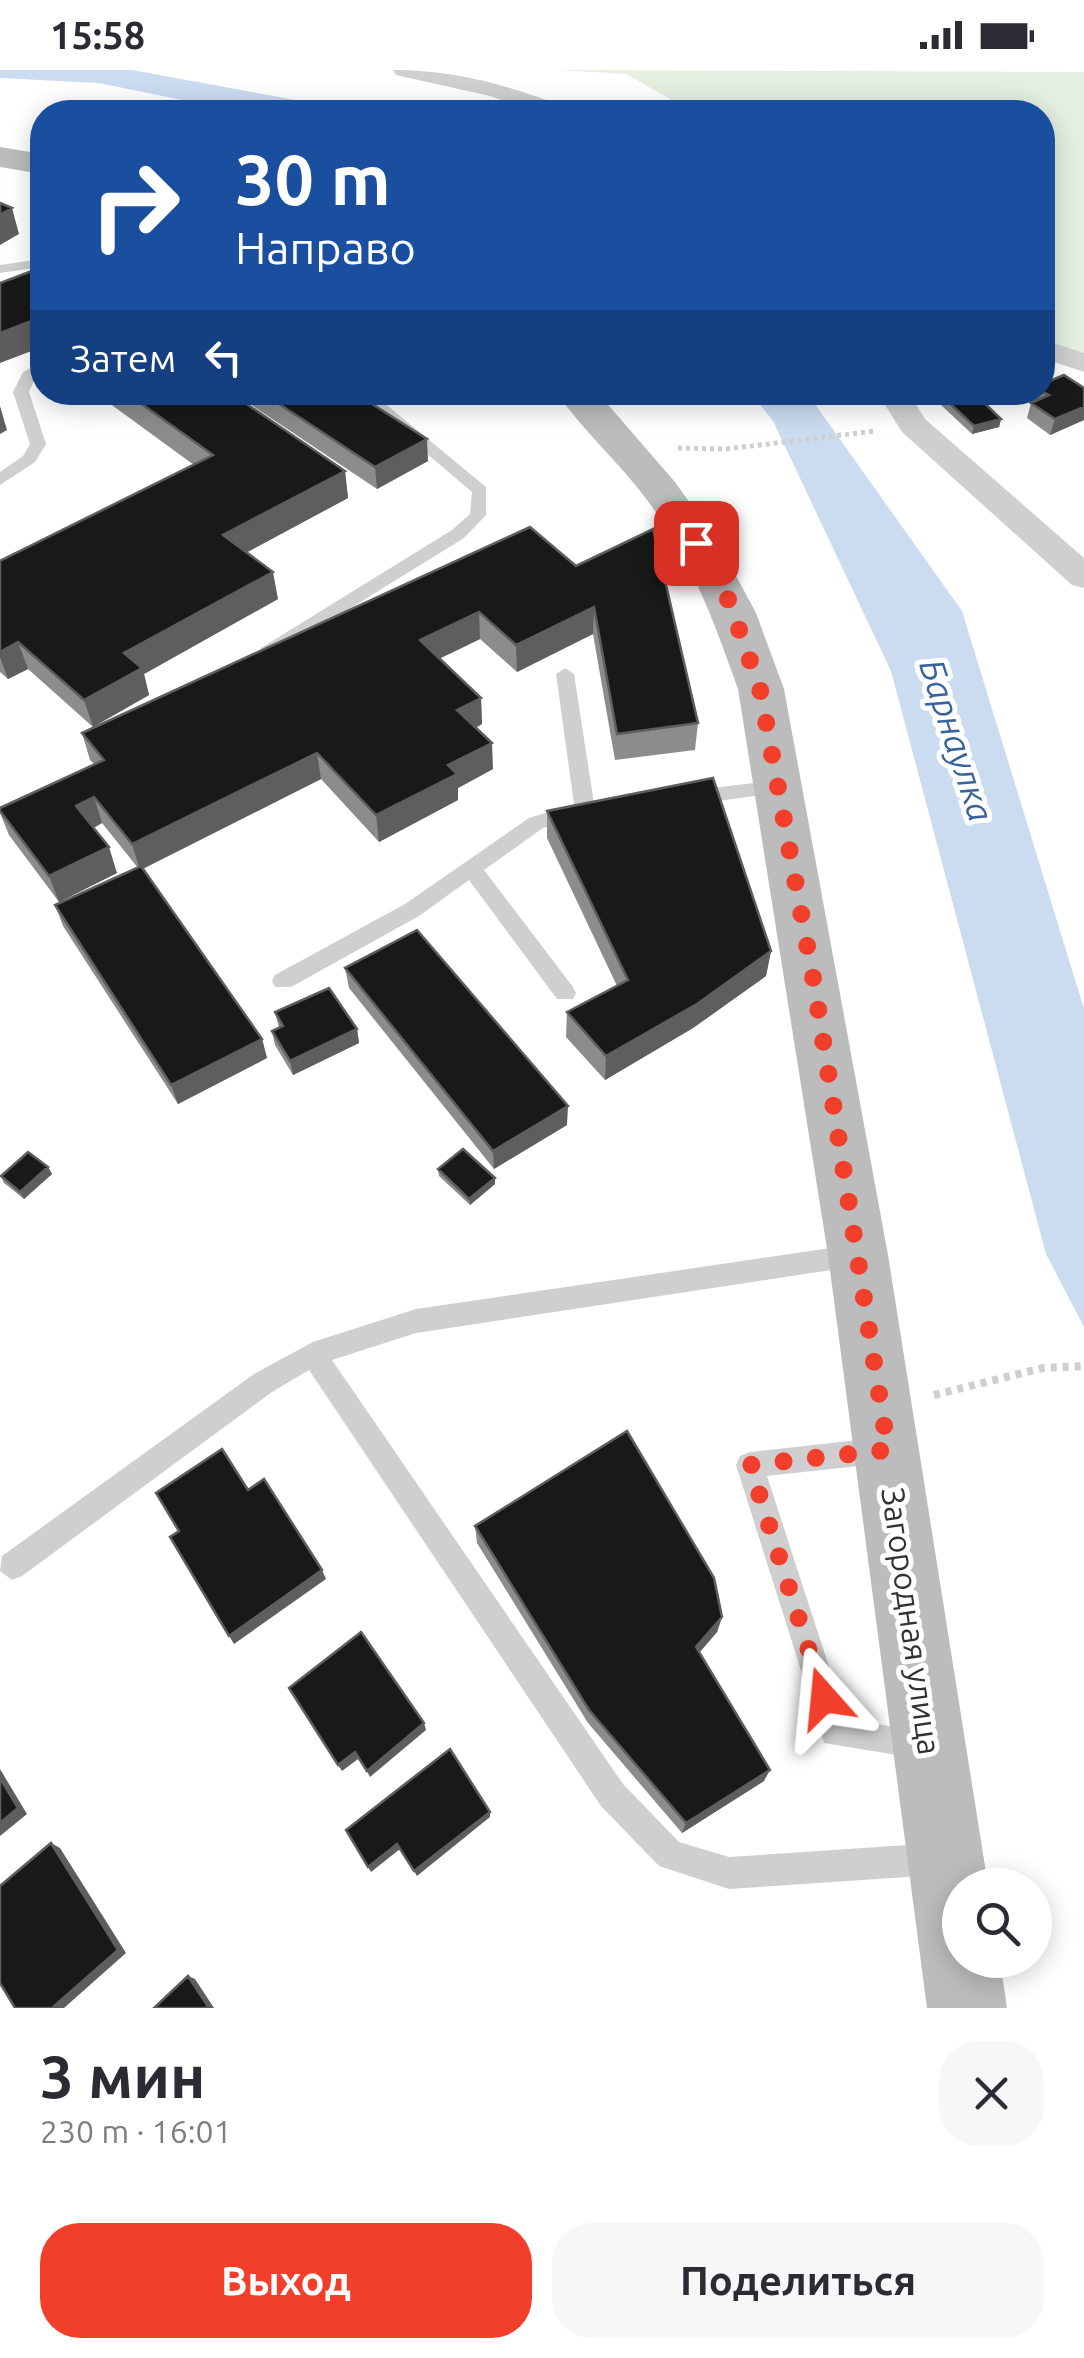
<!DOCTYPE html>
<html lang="ru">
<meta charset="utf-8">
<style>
:root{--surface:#fff;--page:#f7f7f7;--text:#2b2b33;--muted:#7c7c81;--accent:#f23f2b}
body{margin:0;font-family:Ubuntu,sans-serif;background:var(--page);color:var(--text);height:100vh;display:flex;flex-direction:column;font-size:38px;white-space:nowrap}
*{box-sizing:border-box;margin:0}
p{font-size:32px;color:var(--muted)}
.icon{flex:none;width:55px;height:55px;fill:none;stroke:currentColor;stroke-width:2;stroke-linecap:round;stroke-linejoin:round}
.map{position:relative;height:1938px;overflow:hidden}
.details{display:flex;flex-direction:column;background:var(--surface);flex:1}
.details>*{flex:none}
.hud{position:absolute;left:30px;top:30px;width:1025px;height:305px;border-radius:40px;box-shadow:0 5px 25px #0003;background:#1a4fa0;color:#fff;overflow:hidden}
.tools{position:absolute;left:942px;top:1798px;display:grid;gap:20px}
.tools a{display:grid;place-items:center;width:110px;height:110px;border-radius:50%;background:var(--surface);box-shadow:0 5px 25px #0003;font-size:50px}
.pin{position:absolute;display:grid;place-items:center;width:85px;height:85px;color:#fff;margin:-42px;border-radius:20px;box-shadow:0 5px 15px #0006}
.me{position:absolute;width:110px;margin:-55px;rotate:342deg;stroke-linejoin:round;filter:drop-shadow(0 0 8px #0008)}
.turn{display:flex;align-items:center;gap:35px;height:210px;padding:0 40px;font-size:45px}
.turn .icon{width:130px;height:130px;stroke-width:2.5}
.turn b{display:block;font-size:70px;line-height:85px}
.then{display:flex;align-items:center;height:95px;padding:0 40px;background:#0003;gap:20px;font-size:38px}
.round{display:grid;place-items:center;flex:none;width:105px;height:105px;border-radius:40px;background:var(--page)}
.overview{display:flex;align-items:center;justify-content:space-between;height:170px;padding:0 40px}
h1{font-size:60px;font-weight:700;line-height:75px}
.primary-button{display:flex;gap:20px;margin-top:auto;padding:20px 40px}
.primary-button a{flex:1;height:115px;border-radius:40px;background:var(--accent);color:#fff;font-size:40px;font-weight:700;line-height:115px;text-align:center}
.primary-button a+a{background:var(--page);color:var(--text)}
.status{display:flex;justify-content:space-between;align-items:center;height:70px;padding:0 50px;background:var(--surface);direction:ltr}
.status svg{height:28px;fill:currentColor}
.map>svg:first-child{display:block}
</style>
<div class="status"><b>15:58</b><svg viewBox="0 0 49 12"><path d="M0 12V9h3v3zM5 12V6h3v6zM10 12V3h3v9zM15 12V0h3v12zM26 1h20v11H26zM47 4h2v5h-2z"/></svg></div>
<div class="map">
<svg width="1084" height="1938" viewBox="0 0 1084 1938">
<rect width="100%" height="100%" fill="#fff"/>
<path fill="#e5efe0" d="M559 0 1084 2V285L1043 269 1042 42H693L626 4Z"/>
<path fill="#cbdbf0" d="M0 0H132L361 42H241L99 13 0 8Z
M751 323H807L962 541 1084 939V1257L1046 1184 891 601 773 351Z"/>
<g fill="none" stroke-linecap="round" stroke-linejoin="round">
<path stroke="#cfcfcf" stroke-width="5" stroke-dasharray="4 4" stroke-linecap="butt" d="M678 378 726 379 875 361"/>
<path stroke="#cfcfcf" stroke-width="8" stroke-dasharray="6 6" stroke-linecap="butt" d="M934 1325 1043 1298 1084 1296"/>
<path fill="#cfcfcf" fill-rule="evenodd" d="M42 189V197L0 203V195Z
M42 292V303L35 308 29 322 46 374 35 392 0 415V402L23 386 30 374 13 322 23 302Z
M354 322H371L486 417V445L464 468 273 586H261V578L452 460 470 444 472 422Z
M565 598 574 604 595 740 592 745 543 758 484 800 573 917 576 923 573 929H557L469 810 419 846 291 917H275L272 911 275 905 405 834 529 748 574 734 556 604Z
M778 710 785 712 788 717 785 722 688 735 678 728 688 721Z
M858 1174 867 1177 870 1185 867 1193 858 1196 416 1263 332 1290 623 1714 679 1772 729 1787 937 1773 948 1778 953 1789 948 1800 937 1805 729 1819 659 1796 601 1736 309 1300 272 1322 22 1506 12 1510 0 1501 2 1486 254 1304 313 1272 416 1239Z
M885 1367 895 1371 898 1380 895 1389 885 1393 767 1406 846 1649 932 1663 936 1674 932 1685 921 1689 824 1673 736 1395 740 1386 750 1382Z"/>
<path fill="#cfcfcf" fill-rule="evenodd" d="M393 0C455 0 507 15 565 37L569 42H534L490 26 396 5Z
M1042 269 1084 283V302L1042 288Z
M877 322H908L925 349 1084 488V518L1072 515 902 362Z"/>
<path fill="#bcbcbc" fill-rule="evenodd" d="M0 77 42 84V104L0 97Z
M556 322H597L675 412 719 474 756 543 784 619 888 1185 988 1815H960V1890H1000L1007 1938H927L828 1185 738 619C714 551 691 488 647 430 619 392 583 361 556 322Z"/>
</g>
<path fill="#8c8c8c" d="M1042 314 1084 318V350L1050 365 1027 348 1034 322H1042Z
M94 322H229L345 401 348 428 247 482 278 529 144 604 149 625 93 657 28 599 8 609 0 602V491L194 395Z
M232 322H353L428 391 377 419Z
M943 327 1001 349 999 357 972 364 941 335Z
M530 457 698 653 695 680 615 690 593 564 517 602 480 569 439 589 481 628 482 654 476 658 493 699 458 718V730L379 772 321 709 143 799 262 969 267 988 178 1034 63 856 55 835 138 798 102 753 94 758 117 803 59 832 9 765 0 743V738L94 694 90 690 82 663Z
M547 741 771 881 766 906 693 958 605 1010 566 967 567 942 617 916 547 768Z
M345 898 567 1055 494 1099 349 918Z
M275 942 357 959 359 973 293 1005 275 975 272 961 279 958Z
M48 1097 52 1104 24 1129 4 1113 1 1106Z
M438 1099 495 1108V1114L470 1135 439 1106Z
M475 1456 722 1547 717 1562 700 1582 764 1711 682 1763 588 1653 477 1473Z"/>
<path fill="#5e5e5e" d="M12 138 19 164 0 175V145Z
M42 247V277L0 293V263Z
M0 336 7 360 0 364Z
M1084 337V350L1050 365 1055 349Z
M1001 349 999 357 972 364 974 356Z
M427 369 428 391 377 419 375 397Z
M345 401 348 428 229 492 223 465Z
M273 502 278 529 144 604 149 625 93 657 84 630 124 583Z
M594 537 593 564 517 602 516 575Z
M479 542 480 569 422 597 420 570Z
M18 572 28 599 8 609 0 587V582Z
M481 628 482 654 458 666 457 640Z
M492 673 493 699 458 718V730L379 772 376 745 448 695Z
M317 683 321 709 140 800 132 774Z
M94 727 102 753 85 762 76 736Z
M109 777 117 803 59 832 49 806Z
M771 881 766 906 693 958 605 1010 606 986Z
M357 959 359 973 293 1005 290 991Z
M262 969 267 988 178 1034 171 1015Z
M568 1036 567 1055 494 1099 493 1081Z
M48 1097 52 1104 24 1129 20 1122Z
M495 1108V1114L470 1135 469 1129Z
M322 1500 326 1509 234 1574 229 1566Z
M722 1547 717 1562 692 1591 696 1577Z
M424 1653 426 1660 370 1707 367 1701Z
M355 1682 358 1689 342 1701 338 1695Z
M0 1699 27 1744 0 1766Z
M770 1700 764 1711 682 1763 686 1753Z
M490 1742V1747L417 1806 414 1801Z
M51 1773 60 1778 126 1883 64 1938H52Z
M397 1774 400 1779 371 1802 368 1797Z
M188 1906 195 1909 214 1938H209Z"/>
<path fill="#191919" stroke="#5e5e5e" stroke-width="2.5" d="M0 133 12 138 0 145Z
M42 197V247L0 263V213Z
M1064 305 1084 318V337L1055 349 1031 333 1049 325 1042 321V314Z
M125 322H229L345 401 223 465 273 502 124 583 142 598 84 630 18 572 0 582V491L213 385Z
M261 322H353L427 369 375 397Z
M958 322H973L1001 349 974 356 943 327Z
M530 457 576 496 653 459 698 653 617 664 594 537 516 575 479 542 420 570 481 628 457 640 492 673 448 695 457 704 376 745 317 683 132 774 94 727 76 736 109 777 49 806 0 741V738L104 690 82 663Z
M713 708 771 881 697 934 606 986 567 942 628 910 547 741Z
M141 796 262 969 171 1015 55 835Z
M417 860 568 1036 493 1081 345 898Z
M329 918 357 959 290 991 272 961 283 956 275 942Z
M463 1079 495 1108 469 1129 438 1099Z
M28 1082 48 1097 20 1122 1 1106Z
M627 1361 714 1508 722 1547 696 1577 770 1700 686 1753 589 1640 475 1456Z
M222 1379 248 1420 264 1409 322 1500 229 1566 170 1467 179 1461 156 1423Z
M361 1562 424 1653 367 1701 355 1682 338 1695 289 1618Z
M450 1679 490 1742 414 1801 397 1774 368 1797 346 1760Z
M0 1708 18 1738 0 1753Z
M51 1773 118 1880 52 1938H15L0 1913V1816Z
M188 1906 209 1938H154Z"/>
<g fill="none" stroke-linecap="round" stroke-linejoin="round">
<path stroke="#f23f2b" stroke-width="18" stroke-dasharray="0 32.4" d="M696 473 729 531 760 619 814 913 888 1380 750 1395 824 1628"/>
</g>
<g text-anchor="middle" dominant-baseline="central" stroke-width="10" stroke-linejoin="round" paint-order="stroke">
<g font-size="32" fill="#323232" stroke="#fff">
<text transform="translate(912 1551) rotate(82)">Загородная улица</text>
</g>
<g font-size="35" font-style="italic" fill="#38639c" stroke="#fff">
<text transform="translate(957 670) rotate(72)">Барнаулка</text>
</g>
</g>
</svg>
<div class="tools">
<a><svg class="icon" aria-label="search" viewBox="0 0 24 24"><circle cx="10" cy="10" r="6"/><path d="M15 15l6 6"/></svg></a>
</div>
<div class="pin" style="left:696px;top:473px;background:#d93025"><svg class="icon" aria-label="arrive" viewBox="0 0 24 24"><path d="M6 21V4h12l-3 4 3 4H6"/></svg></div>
<svg class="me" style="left:824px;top:1628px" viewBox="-20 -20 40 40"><path d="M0-17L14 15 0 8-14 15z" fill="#f23f2b" stroke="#fff" stroke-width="4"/></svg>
<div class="hud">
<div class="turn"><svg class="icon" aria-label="right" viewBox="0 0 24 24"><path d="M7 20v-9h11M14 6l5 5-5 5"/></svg><div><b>30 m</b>Направо</div></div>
<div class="then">Затем<svg class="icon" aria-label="left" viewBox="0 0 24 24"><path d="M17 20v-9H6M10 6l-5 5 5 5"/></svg></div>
</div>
</div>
<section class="details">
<div class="overview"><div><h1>3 мин</h1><p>230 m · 16:01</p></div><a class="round"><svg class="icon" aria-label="close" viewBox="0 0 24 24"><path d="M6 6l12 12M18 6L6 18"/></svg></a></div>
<div class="primary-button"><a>Выход</a><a>Поделиться</a></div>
</section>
